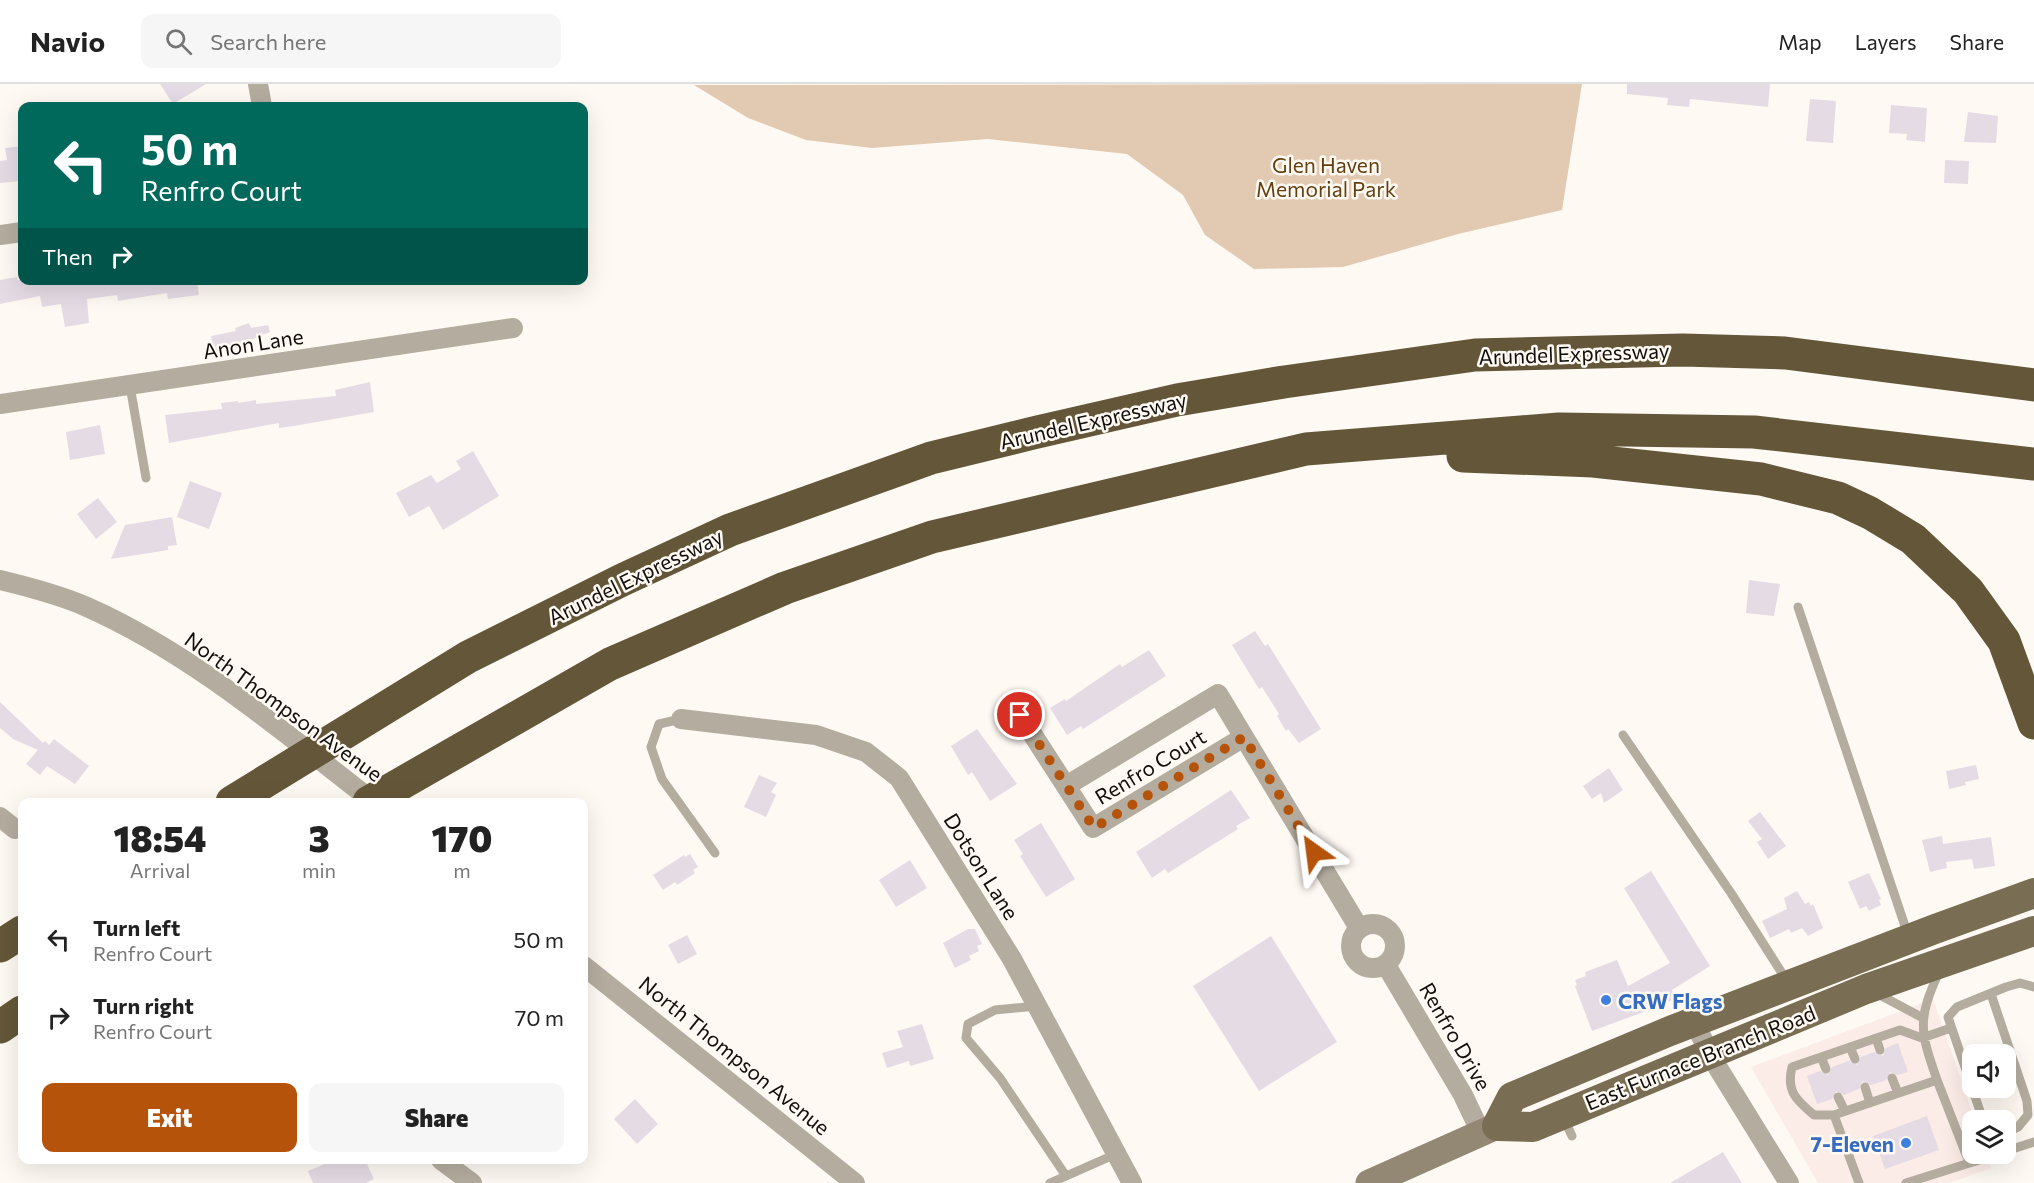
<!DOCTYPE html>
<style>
:root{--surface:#fff;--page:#f6f6f6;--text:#222;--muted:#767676;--line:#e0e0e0;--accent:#b45309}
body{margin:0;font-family:Commissioner,sans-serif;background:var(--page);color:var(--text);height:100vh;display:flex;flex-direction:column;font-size:22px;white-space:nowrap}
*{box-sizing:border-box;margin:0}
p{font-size:20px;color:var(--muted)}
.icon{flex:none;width:33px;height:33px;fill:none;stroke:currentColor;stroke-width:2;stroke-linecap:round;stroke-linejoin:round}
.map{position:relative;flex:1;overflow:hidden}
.sheet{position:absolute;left:18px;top:714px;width:570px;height:366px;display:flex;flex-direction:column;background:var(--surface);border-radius:12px;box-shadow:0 6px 24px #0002}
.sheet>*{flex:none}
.hud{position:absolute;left:18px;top:18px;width:570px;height:183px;border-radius:12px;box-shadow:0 6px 24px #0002;background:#00695c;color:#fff;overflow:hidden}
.buttons{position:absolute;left:1962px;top:960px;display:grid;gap:12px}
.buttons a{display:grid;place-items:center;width:54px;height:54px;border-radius:12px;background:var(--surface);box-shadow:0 6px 24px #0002;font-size:30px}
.pin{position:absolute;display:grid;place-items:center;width:51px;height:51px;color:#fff;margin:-26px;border:3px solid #fff;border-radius:50%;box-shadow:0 2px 6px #0007}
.me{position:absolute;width:66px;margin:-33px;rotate:329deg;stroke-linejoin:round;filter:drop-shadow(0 0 4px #0008)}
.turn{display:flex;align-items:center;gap:21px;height:126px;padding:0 24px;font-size:27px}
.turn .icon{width:78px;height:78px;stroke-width:2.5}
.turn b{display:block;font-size:42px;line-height:51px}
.then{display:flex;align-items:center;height:57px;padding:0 24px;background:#0003;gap:12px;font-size:22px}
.eta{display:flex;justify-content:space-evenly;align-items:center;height:102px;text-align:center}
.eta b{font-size:36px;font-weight:800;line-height:42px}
.action{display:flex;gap:12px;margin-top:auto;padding:12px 24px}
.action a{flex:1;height:69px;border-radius:12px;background:var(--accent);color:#fff;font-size:24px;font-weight:800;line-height:69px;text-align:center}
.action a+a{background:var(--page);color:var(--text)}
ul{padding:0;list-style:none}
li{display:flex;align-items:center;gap:18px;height:78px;padding:0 24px}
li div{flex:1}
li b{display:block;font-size:22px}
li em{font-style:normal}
header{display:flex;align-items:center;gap:36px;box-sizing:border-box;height:84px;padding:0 30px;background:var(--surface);border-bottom:2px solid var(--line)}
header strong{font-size:28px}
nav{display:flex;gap:33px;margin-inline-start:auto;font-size:21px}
.search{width:420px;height:54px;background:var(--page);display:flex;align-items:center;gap:15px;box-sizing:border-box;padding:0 21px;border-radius:12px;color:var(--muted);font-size:22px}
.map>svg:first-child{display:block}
</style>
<header>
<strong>Navio</strong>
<div class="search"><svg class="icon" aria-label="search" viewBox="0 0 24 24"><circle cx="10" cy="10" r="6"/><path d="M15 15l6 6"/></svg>Search here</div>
<nav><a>Map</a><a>Layers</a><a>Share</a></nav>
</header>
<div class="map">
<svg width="2034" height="1099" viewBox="0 0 2034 1099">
<rect width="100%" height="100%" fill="#fff9f3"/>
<path fill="#fbece7" d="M1933 915 1975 1036H1972V1070H1986L1991 1084 1949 1099H1818L1751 983Z"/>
<path fill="#e1cab1" d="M1582 0 1562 126 1458 150 1343 183 1254 185 1205 151 1183 111 1127 70 988 55 872 64 806 56 748 34 694 1Z"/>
<path fill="#e5dbe5" d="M160 0H206L173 20Z
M1627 0H1770L1768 23 1690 15 1689 23 1667 21 1668 14 1627 10Z
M1810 15 1836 17 1833 59 1806 57Z
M1891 21 1927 24 1925 58 1906 56 1907 50 1889 49Z
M1968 28 1998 32 1996 59 1964 58Z
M22 62V97L0 99V77L7 76 5 64Z
M1945 76 1969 77 1968 100 1944 99Z
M17 193 18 196H197L199 211 168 215 167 209 118 217 117 211 87 215 89 239 65 243 61 220 42 223 40 212 0 220V196Z
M249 239 251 244 268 241 270 248 236 262 214 266 211 252 236 247 235 244Z
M370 298 374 328 294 342 279 344V339L169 359 165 331 222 325 221 319 238 317V319L256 316V320L336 312 335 306Z
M100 341 105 370 70 376 66 348Z
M473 367 499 412 443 446 429 422 409 433 396 409 431 391 437 399 461 385 456 377Z
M190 397 222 409 209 445 177 433Z
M98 414 117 438 96 455 77 430Z
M172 433 177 461 168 462V466L111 475 125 441Z
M1749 496 1780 500 1774 532 1746 529Z
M1255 547 1265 562 1268 560 1321 645 1299 659 1288 645 1286 647 1277 632 1279 630 1262 603 1259 605 1232 561Z
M1149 566 1166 592 1083 645 1081 642 1067 651 1050 624 1065 615 1066 617 1120 580 1122 583Z
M0 618 43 659 45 657 49 661 54 655 89 682 75 700 47 682 40 691 26 680 38 666 13 655 0 644Z
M977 645 1017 700 990 717 972 688 968 691 951 662Z
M1976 681 1979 695 1965 698 1966 701 1949 705 1946 687Z
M1609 684 1623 706 1604 719 1601 709 1592 715 1583 702Z
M759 691 777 699 771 708 776 711 766 733 744 723Z
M1231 706 1250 734 1236 742 1238 745 1168 789 1165 785 1152 794 1136 768Z
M1760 728 1786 762 1768 775 1757 758 1762 755 1748 737Z
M1041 739 1075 795 1046 813 1020 772 1023 770 1014 756Z
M1942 752 1943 760 1991 753 1995 782 1974 785 1972 775 1946 778 1947 784 1930 788 1922 756Z
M690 770 698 783 693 786 695 789 677 801 675 798 663 806 653 791 684 771 685 773Z
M910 776 927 804 896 823 879 796Z
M1651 787 1710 882 1672 906 1674 915 1660 922 1592 947 1575 902 1577 901 1575 896 1586 892 1585 888 1617 876 1628 902 1670 879 1624 804Z
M1869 789 1881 815 1879 816 1881 821 1869 827 1866 822 1860 825 1848 798Z
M1797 807 1805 820 1809 818 1811 822 1813 820 1823 844 1808 852 1802 844 1791 849 1789 845 1770 854 1762 837 1787 825 1784 814Z
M968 845H975L982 860 977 862 979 867 969 872 971 876 955 884 943 859Z
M687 851 697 870 678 880 668 861Z
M1271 852 1337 958 1259 1007 1193 902Z
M922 940 934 975 910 982 909 977 887 984 882 969 903 963 897 947Z
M1898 959 1908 988 1898 991 1890 988 1886 996 1871 1001 1862 997 1859 1005 1844 1011 1836 1007 1832 1015 1817 1020 1807 992 1820 987 1828 991 1832 983 1849 977 1857 981 1861 973 1874 968 1883 972 1886 964Z
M635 1015 658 1040 637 1060 614 1035Z
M1927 1032 1939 1066 1885 1085 1873 1052Z
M1723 1068 1742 1099H1670Z
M334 1076H365L374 1095 366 1099H313L308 1087Z"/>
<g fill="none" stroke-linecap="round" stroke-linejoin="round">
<path stroke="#b4ad9f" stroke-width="9" d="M130 302 146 394
M1798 523 1908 851
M681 635 659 640 651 663 662 695 715 769
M1623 651 1731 809 1787 897
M1878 910 1923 934
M1991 910 2027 1017 2028 1031 2018 1043 2006 1049
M1037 922 995 926 968 940 966 954 1000 994 1066 1092
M1876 954 1880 966
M1850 963 1855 975
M1821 973 1826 985
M1892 994 1898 1009
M1937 996 1969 1078
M1865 1003 1870 1019
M1838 1013 1845 1027
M1834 1031H1814C1796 1016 1786 1007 1792 983L1900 946 1922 954 1951 944
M1564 1035 1572 1052
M1983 1036 1948 933 1957 923 2006 903 2020 899 2034 903
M2006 1067 2034 1058
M1050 1099 1116 1070
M1859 1099 1834 1031 1937 996C1920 947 1917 936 1939 888
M1906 1099 1998 1070"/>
<path stroke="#b4ad9f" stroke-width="20" d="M258 0 262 22
M0 151 22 148
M0 320 513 244
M0 496C29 503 60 511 87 523 193 570 283 648 374 718
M1020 631 1093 744 1244 653
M681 635 816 651 866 668 899 694 1012 875 1132 1099
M1066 702 1218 610 1359 844
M0 733 15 745
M1351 862a22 22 0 1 1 44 0a22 22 0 1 1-44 0Z
M1386 881 1463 1011 1481 1049
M584 882 855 1099
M1694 939 1718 984 1789 1099
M441 1076 472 1099"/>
<path stroke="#928873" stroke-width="27" d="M1369 1099 1497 1042"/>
<path stroke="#796e54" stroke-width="30" d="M2034 809 1935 845 1670 947 1512 1013 1497 1042 1533 1043 1866 905 2034 847"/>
<path stroke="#645739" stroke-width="33" d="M1463 372 1593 377 1761 395 1838 414 1870 429 1913 455 1968 507 2004 557 2034 639
M232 718 468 573 622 496 730 446 931 374 1033 349 1177 316 1284 298 1475 271 1683 266 1785 269 2034 301
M369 718 610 580 785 504 932 453 1306 365 1559 345 1754 348 2034 380
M0 862 22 848
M0 943 22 928"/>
</g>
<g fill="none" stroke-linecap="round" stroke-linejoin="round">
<path stroke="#b45309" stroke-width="10" stroke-dasharray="0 18" d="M1020 631 1094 744 1244 653 1314 768"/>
</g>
<g fill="#3f7fe0" stroke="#fff9f3" stroke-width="2">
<circle cx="1606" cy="916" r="6"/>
<circle cx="1906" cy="1059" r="6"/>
</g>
<g text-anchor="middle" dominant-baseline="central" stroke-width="5" stroke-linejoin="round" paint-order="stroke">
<g font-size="21" fill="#644011" stroke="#fff9f3">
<text x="1326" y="80">Glen Haven<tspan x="1326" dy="24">Memorial Park</tspan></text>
</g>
<g font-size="21" fill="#110e0b" stroke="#fff9f3">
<text transform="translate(253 259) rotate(-9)">Anon Lane</text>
<text transform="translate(1574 269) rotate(-2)">Arundel Expressway</text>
<text transform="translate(1093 336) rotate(-13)">Arundel Expressway</text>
<text transform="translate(635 492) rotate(-26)">Arundel Expressway</text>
<text transform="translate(284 622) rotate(36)">North Thompson Avenue</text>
<text transform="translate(1150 682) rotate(-31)">Renfro Court</text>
<text transform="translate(982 782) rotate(58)">Dotson Lane</text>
<text transform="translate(1456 952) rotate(60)">Renfro Drive</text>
<text transform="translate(735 971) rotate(39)">North Thompson Avenue</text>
<text transform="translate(1700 973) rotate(-22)">East Furnace Branch Road</text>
</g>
<g font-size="21" font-weight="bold" fill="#366cbe" stroke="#fff9f3" text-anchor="start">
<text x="1618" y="916">CRW Flags</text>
<text x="1894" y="1059" text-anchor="end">7-Eleven</text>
</g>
</g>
</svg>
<div class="buttons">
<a><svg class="icon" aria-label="sound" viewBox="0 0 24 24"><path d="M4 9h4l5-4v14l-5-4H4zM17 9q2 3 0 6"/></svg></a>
<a><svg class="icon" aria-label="layers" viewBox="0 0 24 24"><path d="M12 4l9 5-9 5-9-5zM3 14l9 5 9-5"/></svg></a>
</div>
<div class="pin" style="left:1020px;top:631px;background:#d93025"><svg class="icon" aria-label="arrive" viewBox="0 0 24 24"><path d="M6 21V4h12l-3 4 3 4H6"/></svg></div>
<svg class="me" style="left:1314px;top:768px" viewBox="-20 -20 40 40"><path d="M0-17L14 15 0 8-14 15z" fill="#b45309" stroke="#fff" stroke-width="4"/></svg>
<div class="hud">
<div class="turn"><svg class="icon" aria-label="left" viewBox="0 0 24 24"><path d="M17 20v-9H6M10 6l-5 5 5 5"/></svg><div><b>50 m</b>Renfro Court</div></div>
<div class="then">Then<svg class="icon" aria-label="right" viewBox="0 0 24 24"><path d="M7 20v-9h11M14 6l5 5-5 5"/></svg></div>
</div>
<section class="sheet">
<div class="eta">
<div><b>18:54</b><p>Arrival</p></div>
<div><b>3</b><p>min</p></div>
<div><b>170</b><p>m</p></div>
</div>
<ul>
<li><svg class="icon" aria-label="left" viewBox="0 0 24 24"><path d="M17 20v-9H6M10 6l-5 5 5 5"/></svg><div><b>Turn left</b><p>Renfro Court</p></div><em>50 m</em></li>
<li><svg class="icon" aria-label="right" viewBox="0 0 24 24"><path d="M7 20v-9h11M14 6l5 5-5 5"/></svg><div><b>Turn right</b><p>Renfro Court</p></div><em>70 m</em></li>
</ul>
<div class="action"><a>Exit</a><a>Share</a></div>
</section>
</div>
